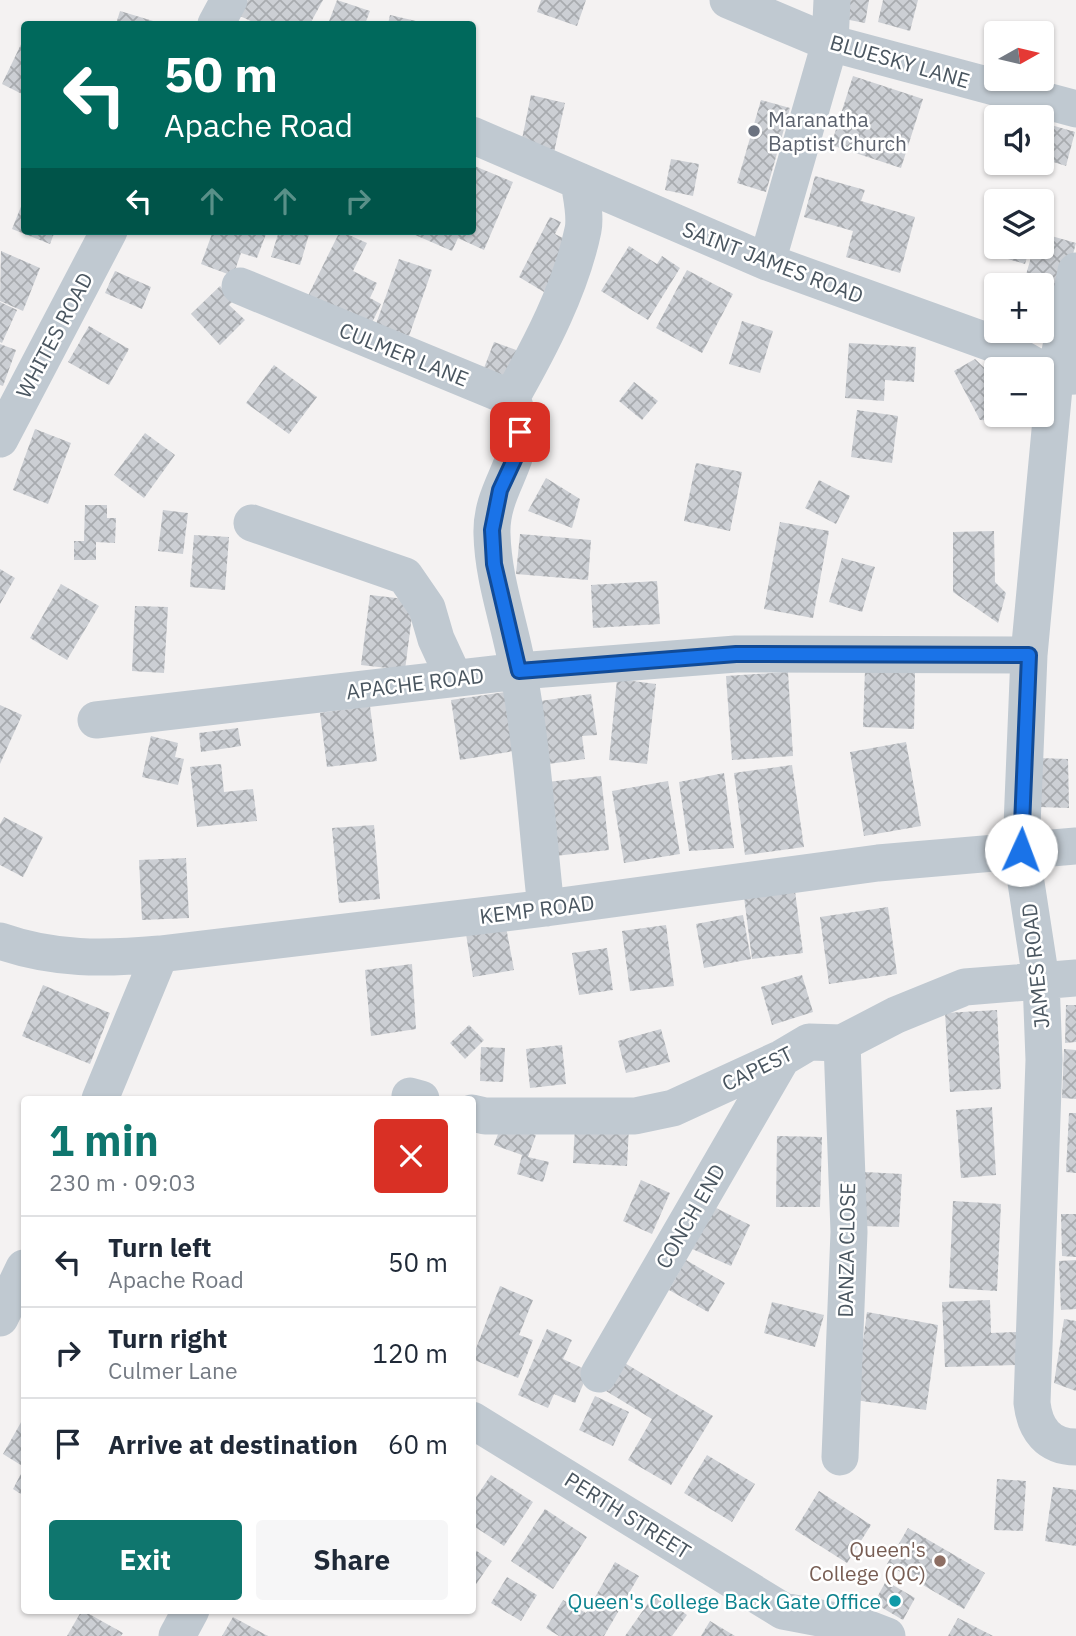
<!DOCTYPE html>
<meta charset="utf-8">
<style>
:root{--surface:#fff;--page:#f6f6f7;--text:#1f2937;--muted:#747a83;--line:#e0e1e3;--accent:#0f766e}
body{margin:0;font-family:"IBM Plex Sans",sans-serif;background:var(--page);color:var(--text);height:100vh;display:flex;flex-direction:column;font-size:26px;white-space:nowrap}
*{box-sizing:border-box;margin:0}
p{font-size:23px;color:var(--muted)}
.icon{flex:none;width:38px;height:38px;fill:none;stroke:currentColor;stroke-width:2;stroke-linecap:round;stroke-linejoin:round}
.map{position:relative;flex:1;overflow:hidden}
.details{position:absolute;left:21px;top:1096px;width:455px;height:518px;display:flex;flex-direction:column;background:var(--surface);border-radius:7px;box-shadow:0 2px 5px #0004}
.details>*{flex:none}
.banner{position:absolute;left:21px;top:21px;width:455px;height:214px;border-radius:7px;box-shadow:0 2px 5px #0004;background:#00695c;color:#fff;overflow:hidden}
.needle{width:46px;rotate:82deg}
.controls{position:absolute;left:984px;top:21px;display:grid;gap:14px}
.controls a{display:grid;place-items:center;width:70px;height:70px;border-radius:7px;background:var(--surface);box-shadow:0 2px 5px #0004;font-size:35px}
.pin{position:absolute;display:grid;place-items:center;width:60px;height:60px;color:#fff;margin:-30px;border-radius:14px;box-shadow:0 4px 10px #0006}
.me{position:absolute;width:77px;margin:-38px;rotate:2deg;stroke-linejoin:round;filter:drop-shadow(0 0 5px #0008)}
.turn{display:flex;align-items:center;gap:24px;height:147px;padding:0 28px;font-size:32px}
.turn .icon{width:91px;height:91px;stroke-width:2.5}
.turn b{display:block;font-size:49px;line-height:60px}
.lanes{display:flex;align-items:center;height:66px;padding:0 28px;background:#0003;justify-content:center;gap:35px;direction:ltr}
.lanes .off{opacity:.35}
.round{display:grid;place-items:center;flex:none;width:74px;height:74px;border-radius:7px;background:var(--page)}
.headline{display:flex;align-items:center;justify-content:space-between;height:119px;padding:0 28px}
h1{font-size:42px;font-weight:800;line-height:52px;color:var(--accent)}
.cta{display:flex;gap:14px;margin-top:auto;padding:14px 28px}
.cta a{flex:1;height:80px;border-radius:7px;background:var(--accent);color:#fff;font-size:28px;font-weight:800;line-height:80px;text-align:center}
.cta a+a{background:var(--page);color:var(--text)}
ul{padding:0;list-style:none}
li{display:flex;align-items:center;gap:21px;height:91px;padding:0 28px;border-top:2px solid var(--line)}
li div{flex:1}
li b{display:block;font-size:26px}
li em{font-style:normal}
.map>svg:first-child{display:block}
</style>
<div class="map">
<svg width="1076" height="1636" viewBox="0 0 1076 1636">
<defs>
<pattern id="building-cross-hatch" width="8" height="8" patternUnits="userSpaceOnUse" patternTransform="scale(1.75)"><rect width="8" height="8" fill="#cccfd4"/><path d="M0 0l8 8M0 8l8-8" fill="none" stroke="#a8abaf"/></pattern>
</defs>
<rect width="100%" height="100%" fill="#f4f2f2"/>
<path fill="url(#building-cross-hatch)" d="M248 0H323L310 24H257L240 16Z
M337 0 370 11 365 24H328Z
M541 0H586L577 26 537 12Z
M842 0H869L865 23 839 18Z
M883 0H918L910 31 878 22Z
M120 11 163 24H116Z
M390 15 416 21 417 24H388Z
M24 38V95L2 84Z
M853 76 923 99 901 168 831 145Z
M531 95 565 103 554 152 521 144Z
M761 100 790 108 766 192 737 183Z
M1041 122 1075 132 1066 166 1041 158Z
M671 159 699 164 693 196 665 190Z
M472 165 513 182 484 250 458 238 452 251 406 231H472Z
M815 176 865 190 861 201 915 217 900 273 846 257 853 231 804 217Z
M24 199V231H55L50 244 12 229Z
M550 217 561 222 555 234 576 245 544 292 519 277Z
M213 231H258L266 234 257 258 241 253 233 276 201 264Z
M279 231H310L300 265 271 257Z
M340 231 367 243 353 271 377 283 370 298 381 304 370 327 304 304Z
M1041 233 1076 243 1055 321 1041 317V285H1023L1034 247H1041Z
M995 240 996 247H1030L1025 264 991 254Z
M629 246 657 264 662 256 680 268 648 320 601 291Z
M1 251 40 268 23 311 0 301Z
M399 259 432 270 409 336 376 324Z
M687 270 733 294 702 353 656 328Z
M115 271 151 287 142 309 105 293Z
M220 286 233 301 229 305 245 320 220 345 191 314Z
M0 302 17 310 2 343 0 342Z
M742 321 773 331 760 373 729 364Z
M89 326 129 349 109 385 68 362Z
M494 342 527 354 518 381 484 368Z
M849 343 916 347 914 382 885 380 884 401 845 398Z
M0 344 16 350 3 386 0 385Z
M975 359 996 379V415H1035L1034 423 980 420 954 371Z
M274 365 317 397 289 434 246 403Z
M634 382 658 401 642 420 619 401Z
M857 410 898 416 892 463 851 457Z
M35 429 71 443 48 504 13 490Z
M145 433 175 455 144 498 114 475Z
M696 463 742 472 730 531 684 521Z
M546 478 580 499 572 528 528 511Z
M819 480 850 496 836 524 805 508Z
M85 505H107V518H116L115 543 96 542V560H74V541H84Z
M163 510 188 513 183 554 158 551Z
M780 522 829 531 813 618 764 609Z
M994 531 995 582 1006 593 998 623 953 592V532Z
M520 534 591 540 588 580 516 574Z
M194 535 229 537 225 590 190 587Z
M842 558 875 567 862 612 829 602Z
M0 569 15 578 0 604Z
M657 581 660 624 593 628 591 585Z
M61 584 99 606 67 660 30 638Z
M370 595 414 600 405 670 361 665Z
M135 606 168 607 164 673 132 671Z
M865 670 915 672 914 729 863 727Z
M788 672 793 756 732 760 726 676Z
M617 679 656 684 647 764 609 760Z
M505 692 514 751 460 760 451 700Z
M591 694 597 735 582 736 585 759 548 764 540 701Z
M0 705 22 715 0 764Z
M370 706 377 761 327 767 320 713Z
M238 728 241 746 201 752 199 733Z
M151 736 178 743 175 757 184 759 178 785 142 777Z
M906 742 921 826 864 836 850 752Z
M1038 758 1068 759 1069 808 1039 807Z
M221 764 224 792 253 789 257 821 197 827 190 767Z
M792 765 804 847 745 855 734 773Z
M724 773 734 848 689 851 679 782Z
M601 776 609 850 555 856 547 782Z
M668 781 680 854 624 863 612 791Z
M4 817 43 837 23 877 0 865V824Z
M374 825 380 899 339 903 332 828Z
M186 858 189 918 142 920 139 860Z
M795 891 803 953 752 959 744 897Z
M888 907 897 974 829 984 820 917Z
M743 915 751 959 704 968 696 924Z
M666 925 674 986 630 991 622 931Z
M506 927 514 970 473 977 466 934Z
M607 948 613 990 579 995 572 953Z
M412 964 416 1029 371 1036 365 970Z
M802 975 813 1012 772 1025 761 987Z
M43 985 110 1013 90 1064 22 1036Z
M1066 1005H1076V1042L1065 1043Z
M997 1010 1001 1089 950 1092 945 1013Z
M469 1025 484 1040 465 1059 450 1043Z
M661 1029 670 1062 626 1073 618 1041Z
M562 1045 566 1084 530 1088 526 1049Z
M481 1047 505 1048 503 1082 480 1081Z
M1064 1049 1076 1050V1099L1062 1098Z
M992 1107 996 1175 961 1178 956 1110Z
M1069 1113H1076V1173L1066 1172Z
M502 1123 536 1135 528 1157 549 1162 543 1182 517 1174 522 1155 494 1145Z
M575 1125 629 1127 627 1166 573 1163Z
M777 1136 822 1137 820 1207H776Z
M865 1172 902 1174 899 1227 862 1226Z
M641 1180 670 1193 652 1234 623 1221Z
M953 1201 1001 1204 997 1291 949 1288Z
M710 1205 750 1225 731 1266 690 1248Z
M1061 1214H1076V1257L1062 1256Z
M686 1260 725 1283 708 1312 669 1290Z
M1076 1260V1309L1061 1310 1059 1261Z
M500 1286 533 1300 519 1335 533 1340 518 1378 472 1359Z
M990 1300 991 1333 1016 1332 1017 1365 945 1367 942 1302Z
M772 1302 824 1315 815 1347 764 1333Z
M867 1312 938 1325 926 1410 855 1400Z
M1064 1319 1076 1321V1391L1054 1383Z
M547 1329 572 1340 563 1359 589 1371 575 1403 554 1394 548 1408 518 1395Z
M623 1362 713 1416 671 1485 628 1460 652 1419 606 1391Z
M595 1396 629 1412 613 1446 579 1430Z
M24 1417V1467L3 1454Z
M707 1455 755 1484 732 1522 684 1493Z
M24 1468V1496L13 1489Z
M491 1475 533 1502 504 1546 472 1525V1503Z
M997 1479 1026 1481 1023 1531 994 1530Z
M1053 1487 1076 1490V1546L1045 1541Z
M819 1491 871 1525 847 1563 795 1530Z
M545 1509 587 1537 553 1589 511 1561Z
M908 1528 985 1573 964 1609 887 1564Z
M472 1548 492 1561 472 1590Z
M615 1562 639 1576 604 1636H559L546 1628 563 1600 586 1613Z
M507 1577 537 1595 521 1621 491 1603Z
M886 1581 915 1598 903 1620 874 1603Z
M656 1592 687 1615 672 1636H625Z
M82 1610 123 1633 121 1636H67Z
M233 1617 268 1636H222Z
M958 1618 993 1636H948Z
M710 1621 735 1636H701Z"/>
<g fill="none" stroke-linecap="round" stroke-linejoin="round">
<path stroke="#c0c9d1" stroke-width="37" d="M728 0 830 43 1076 109
M216 24 229 0
M472 135 767 262 997 345 1055 377 1076 376
M767 262 830 43 832 0
M1076 271 1055 377 1029 655 1021 850 1041 980 1044 1060 1032 1403C1035 1429 1048 1447 1076 1447
M240 286 511 398C539 450 490 481 492 534 493 580 510 624 518 670 533 748 537 829 546 908
M511 398C540 347 571 288 583 230 586 215 581 196 579 181
M0 439 109 231
M252 523 405 576 427 608 436 639 454 678
M96 720 519 671 736 654 1029 655
M0 941C54 960 104 959 160 954L546 908 878 863 1076 846
M410 1096 421 1099
M100 1099 160 954
M472 1113 485 1116H635L673 1108 782 1058 809 1042 842 1043 896 1015 965 987 1076 978
M0 1318 24 1268
M599 1374 782 1058
M472 1420 783 1611 861 1626 887 1636
M840 1457 849 1232 842 1043
M177 1636 191 1610"/>
</g>
<g fill="none" stroke-linecap="round" stroke-linejoin="round">
<g stroke="#114b97" stroke-width="18">
<path id="route" d="M520 432V447L500 490 492 530 494 564 519 671 736 654 1029 655 1021 850"/>
</g>
<use href="#route" stroke="#1a73e8" stroke-width="12"/>
</g>
<circle fill="#6b7280" stroke="#fff" stroke-width="2.5" cx="754" cy="131" r="7"/>
<circle fill="#8d6e63" stroke="#fff" stroke-width="2.5" cx="940" cy="1561" r="7"/>
<circle fill="#0f9aa8" stroke="#fff" stroke-width="2.5" cx="895" cy="1601" r="7"/>
<g text-anchor="middle" dominant-baseline="central" stroke-width="5" stroke-linejoin="round" paint-order="stroke">
<g font-size="21" fill="#4a5660" stroke="#fff">
<text transform="translate(900 61) rotate(16)">BLUESKY LANE</text>
<text transform="translate(773 262) rotate(21)">SAINT JAMES ROAD</text>
<text transform="translate(54 335) rotate(-62)">WHITES ROAD</text>
<text transform="translate(404 354) rotate(22)">CULMER LANE</text>
<text transform="translate(415 683) rotate(-7)">APACHE ROAD</text>
<text transform="translate(537 909) rotate(-7)">KEMP ROAD</text>
<text transform="translate(1035 966) rotate(-96)">JAMES ROAD</text>
<text transform="translate(757 1068) rotate(-26)">CAPEST</text>
<text transform="translate(690 1216) rotate(-60)">CONCH END</text>
<text transform="translate(846 1250) rotate(-89)">DANZA CLOSE</text>
<text transform="translate(628 1515) rotate(32)">PERTH STREET</text>
</g>
<g font-size="21" fill="#5b616d" stroke="#fff" text-anchor="start">
<text x="768" y="119">Maranatha<tspan x="768" dy="24">Baptist Church</tspan></text>
</g>
<g font-size="21" fill="#785e54" stroke="#fff" text-anchor="end">
<text x="926" y="1549">Queen's<tspan x="926" dy="24">College (QC)</tspan></text>
</g>
<g font-size="21" fill="#0d838f" stroke="#fff" text-anchor="end">
<text x="881" y="1601">Queen's College Back Gate Office</text>
</g>
</g>
</svg>
<div class="controls">
<a><svg class="needle" viewBox="-14 -14 28 28"><path d="M0-13l5 13h-10z" fill="#e53935"/><path d="M0 13l5-13h-10z" fill="#747a83"/></svg></a>
<a><svg class="icon" aria-label="sound" viewBox="0 0 24 24"><path d="M4 9h4l5-4v14l-5-4H4zM17 9q2 3 0 6"/></svg></a>
<a><svg class="icon" aria-label="layers" viewBox="0 0 24 24"><path d="M12 4l9 5-9 5-9-5zM3 14l9 5 9-5"/></svg></a>
<a>+</a>
<a>−</a>
</div>
<div class="pin" style="left:520px;top:432px;background:#d93025"><svg class="icon" aria-label="arrive" viewBox="0 0 24 24"><path d="M6 21V4h12l-3 4 3 4H6"/></svg></div>
<svg class="me" style="left:1021px;top:850px" viewBox="-20 -20 40 40"><circle r="19" fill="#fff"/><path d="M0-13L10 11 0 6-10 11z" fill="#1a73e8"/></svg>
<div class="banner">
<div class="turn"><svg class="icon" aria-label="left" viewBox="0 0 24 24"><path d="M17 20v-9H6M10 6l-5 5 5 5"/></svg><div><b>50 m</b>Apache Road</div></div>
<div class="lanes"><svg class="icon" aria-label="left" viewBox="0 0 24 24"><path d="M17 20v-9H6M10 6l-5 5 5 5"/></svg><svg class="icon off" aria-label="ahead" viewBox="0 0 24 24"><path d="M12 20V5M6 11l6-6 6 6"/></svg><svg class="icon off" aria-label="ahead" viewBox="0 0 24 24"><path d="M12 20V5M6 11l6-6 6 6"/></svg><svg class="icon off" aria-label="right" viewBox="0 0 24 24"><path d="M7 20v-9h11M14 6l5 5-5 5"/></svg></div>
</div>
<section class="details">
<div class="headline"><div><h1>1 min</h1><p>230 m · 09:03</p></div><a class="round" style="background:#d93025;color:#fff"><svg class="icon" aria-label="close" viewBox="0 0 24 24"><path d="M6 6l12 12M18 6L6 18"/></svg></a></div>
<ul>
<li><svg class="icon" aria-label="left" viewBox="0 0 24 24"><path d="M17 20v-9H6M10 6l-5 5 5 5"/></svg><div><b>Turn left</b><p>Apache Road</p></div><em>50 m</em></li>
<li><svg class="icon" aria-label="right" viewBox="0 0 24 24"><path d="M7 20v-9h11M14 6l5 5-5 5"/></svg><div><b>Turn right</b><p>Culmer Lane</p></div><em>120 m</em></li>
<li><svg class="icon" aria-label="arrive" viewBox="0 0 24 24"><path d="M6 21V4h12l-3 4 3 4H6"/></svg><div><b>Arrive at destination</b></div><em>60 m</em></li>
</ul>
<div class="cta"><a>Exit</a><a>Share</a></div>
</section>
</div>
